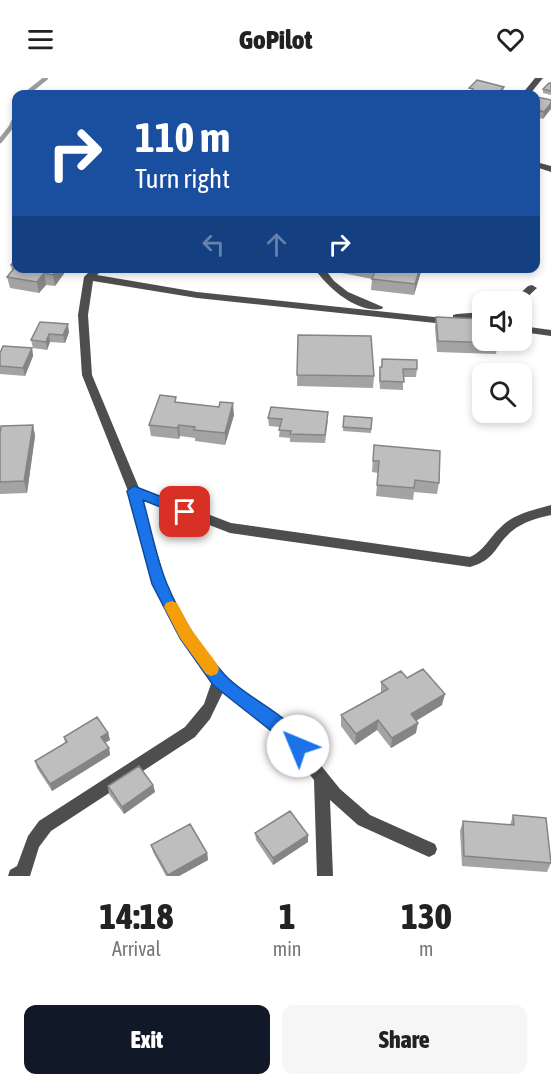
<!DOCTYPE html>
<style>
:root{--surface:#fff;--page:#f6f6f6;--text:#222;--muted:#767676;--accent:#111827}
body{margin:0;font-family:"Asap Condensed",sans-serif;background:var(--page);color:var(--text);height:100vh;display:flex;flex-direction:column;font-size:22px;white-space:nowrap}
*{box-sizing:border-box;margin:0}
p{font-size:20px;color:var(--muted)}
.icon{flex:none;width:33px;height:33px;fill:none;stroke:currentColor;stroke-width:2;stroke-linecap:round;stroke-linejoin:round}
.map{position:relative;height:798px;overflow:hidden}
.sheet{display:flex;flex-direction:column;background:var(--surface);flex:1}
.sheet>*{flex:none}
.top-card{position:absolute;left:12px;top:12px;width:528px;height:183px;border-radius:12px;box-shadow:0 3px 9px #0003;background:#1a4fa0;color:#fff;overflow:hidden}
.tools{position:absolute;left:472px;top:213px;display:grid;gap:12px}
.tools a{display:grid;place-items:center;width:60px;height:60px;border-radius:12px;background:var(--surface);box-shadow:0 3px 9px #0003;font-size:30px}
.pin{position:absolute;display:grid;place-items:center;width:51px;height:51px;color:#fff;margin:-26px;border-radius:12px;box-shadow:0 3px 9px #0006}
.me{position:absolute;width:66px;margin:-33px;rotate:315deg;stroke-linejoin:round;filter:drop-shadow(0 0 4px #0008)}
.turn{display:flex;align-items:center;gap:21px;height:126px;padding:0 24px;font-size:27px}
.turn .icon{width:78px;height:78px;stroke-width:2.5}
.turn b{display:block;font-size:42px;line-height:51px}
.lanes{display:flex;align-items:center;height:57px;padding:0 24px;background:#0003;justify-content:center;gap:30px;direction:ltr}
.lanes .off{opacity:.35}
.eta{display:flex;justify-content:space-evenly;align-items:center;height:102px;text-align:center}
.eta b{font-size:36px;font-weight:800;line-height:42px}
.action{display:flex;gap:12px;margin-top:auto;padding:12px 24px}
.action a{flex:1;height:69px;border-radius:12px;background:var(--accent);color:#fff;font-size:24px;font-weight:800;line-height:69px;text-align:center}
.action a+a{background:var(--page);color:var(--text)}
header{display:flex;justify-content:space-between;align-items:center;height:78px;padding:0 24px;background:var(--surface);font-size:27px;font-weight:800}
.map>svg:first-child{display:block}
</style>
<header><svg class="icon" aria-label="menu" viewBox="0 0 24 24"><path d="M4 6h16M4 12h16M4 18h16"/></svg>GoPilot<svg class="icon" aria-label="heart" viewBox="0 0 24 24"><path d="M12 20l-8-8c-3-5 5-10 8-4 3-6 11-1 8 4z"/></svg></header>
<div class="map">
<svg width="551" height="798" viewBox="0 0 551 798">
<rect width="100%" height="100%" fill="#fff"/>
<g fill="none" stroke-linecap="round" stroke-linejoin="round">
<path stroke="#9c9c9c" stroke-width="4.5" d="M26 16 46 0
M0 63 11 49 16 37"/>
<path fill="#4e4e4e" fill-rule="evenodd" d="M535 0H543L530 16H522Z
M536 84 551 88V94L536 89Z
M93 190H104L97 197 197 214 453 241V237L457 236 483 234V240L463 242 483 244V250L197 220 93 203 88 237 92 297 139 410 231 445 470 479C484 473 489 460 500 450 513 436 533 432 551 427V437C537 440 523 444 512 453 494 468 497 481 470 489L230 455 142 421 166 506 190 551 224 598 290 649 340 711 370 737 435 766 437 771 435 776 429 779 358 747 330 722 333 798H317L314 702 280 659 223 614 210 641 195 659 51 753 39 769 30 798H8L10 792 17 788 28 758 39 743 185 649 204 626 212 603 180 559 152 506 128 413 82 297 78 237 84 199Z
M314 190H324L334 203 348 214 383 229 382 231C356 235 328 210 314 190Z
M532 207 537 210 522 224H511L528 208Z
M522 248 551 252V258L522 254Z"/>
</g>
<path fill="#a3a3a3" d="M551 5V17L543 15V11Z
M536 21 551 22 543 41 536 39Z
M16 180V190H68L55 208 46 207 39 215 10 210 7 199 12 193 11 187Z
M342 190H422L414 217 371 212 372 201 342 195Z
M436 239 498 265 496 276 437 274 435 250Z
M40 244 69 254 65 265 50 264 47 272 33 270 31 262Z
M298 257 374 298 373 310 297 308Z
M32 270 33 278 25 298 0 296V275Z
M382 281 417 291 416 299H403V312L380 311 379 297 380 289H381Z
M177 324 234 337 225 367 195 363V360L180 358 179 361 151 358 149 347Z
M344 338 372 340 371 355 343 353Z
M268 340 328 342 325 365 290 364V360L279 359 280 349 269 348Z
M33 347 35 358 27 415 0 416V356Z
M374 367 439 405 437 416 414 414 413 422 376 418 378 395 372 394Z
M407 600 442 627 416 643V655L391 670 377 652 355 667 341 648V637L381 615V604Z
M108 655 110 662 105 665 109 670 110 677 52 713 37 690 35 683 65 665 64 659Z
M153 707 155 714 124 736 109 716 108 708Z
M513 737 551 785 547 794 462 788 460 753 463 743 510 747Z
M255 755 308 764 273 787 256 762Z
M151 767 207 775 208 782 179 798H166L153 774Z"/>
<path fill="#858585" d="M504 9 502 16H497Z
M551 25V31L543 41 544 34Z
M58 190H68L55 208 53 197Z
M420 190H422L414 217 415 206Z
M44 195 46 207 39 215 37 204Z
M68 246 69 254 65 265 63 257Z
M49 256 50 264 47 272 46 264Z
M32 270 33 278 25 298 23 290Z
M233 325 234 337 225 367V355Z
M33 347 35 358 27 415 24 403Z
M179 347 180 358 179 361 177 350Z
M445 616 442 627 409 647 411 636Z
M378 642 377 652 355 667 356 656Z
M418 645 416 655 391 670 392 660Z
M108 655 110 662 102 666 101 659Z
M109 670 110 677 52 713 50 706Z
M153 707 155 714 124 736 122 729Z
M308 757V764L273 787V780Z
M207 775 208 782 179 798H168V797Z"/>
<path fill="#bebebe" stroke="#858585" stroke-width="1.5" d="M477 2 504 9 497 16H468L473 11 469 10Z
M549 5H551V13L543 11Z
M537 19 551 22V25L544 34 536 31V21Z
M16 180V190H58L53 197 44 195 37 204 7 199 16 188 11 187Z
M357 190H374L373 193Z
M376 190H420L415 206 372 201Z
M436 239 483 241V262H498V265L438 263Z
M40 244 68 246 63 257 49 256 46 264 31 262Z
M298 257 371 258 374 298 297 297Z
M3 268 32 270 23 290 0 288V275Z
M382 281 417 282V291H403L404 304 380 303V289H382Z
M160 317 176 319 175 324 219 329 220 324 233 325 225 355 194 352 195 349 179 347 177 350 149 347Z
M271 329 328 334 325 357 290 356 291 353 279 352 282 341 268 340Z
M344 338 372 340 371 351 343 349Z
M33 347 24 403 0 404V356L1 348Z
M374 367 440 373 439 405 415 402 414 410 377 407 379 383H373Z
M423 591 445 616 411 636 418 645 392 660 378 642 356 656 341 637 388 611 381 604 401 593 407 600Z
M97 639 108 655 101 659 109 670 50 706 35 683 67 664 64 659Z
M139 688 153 707 122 729 108 708Z
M290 733 308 757 273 780 255 755Z
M513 737 546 740 551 785 464 778 463 743 514 747Z
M190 746 207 775 168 797 151 767Z"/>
<path fill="#1a73e8" stroke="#114b97" stroke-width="1.5" d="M134 408 190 430 192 434 185 439 143 422C151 450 156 480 167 506 180 538 201 570 224 596 247 622 291 635 306 668L304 673 298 675 292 673 279 659 213 607 180 560 152 506 127 413Z"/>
<path fill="#f59e0b" d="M172 523 177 525 191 551 217 586 219 591 217 596 211 598 206 596 180 560 164 529 166 525Z"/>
</svg>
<div class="tools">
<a><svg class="icon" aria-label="sound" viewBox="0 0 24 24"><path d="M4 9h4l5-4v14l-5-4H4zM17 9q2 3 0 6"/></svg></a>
<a><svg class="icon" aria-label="search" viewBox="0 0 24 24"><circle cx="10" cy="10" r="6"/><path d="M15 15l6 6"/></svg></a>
</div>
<div class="pin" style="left:185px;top:434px;background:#d93025"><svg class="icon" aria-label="arrive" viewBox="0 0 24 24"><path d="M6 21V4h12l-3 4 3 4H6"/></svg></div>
<svg class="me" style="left:298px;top:668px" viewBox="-20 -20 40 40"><circle r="19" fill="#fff"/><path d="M0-13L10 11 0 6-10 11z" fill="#1a73e8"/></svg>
<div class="top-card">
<div class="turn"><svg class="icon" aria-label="right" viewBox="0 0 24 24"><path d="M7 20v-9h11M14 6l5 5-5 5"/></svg><div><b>110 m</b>Turn right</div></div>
<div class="lanes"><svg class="icon off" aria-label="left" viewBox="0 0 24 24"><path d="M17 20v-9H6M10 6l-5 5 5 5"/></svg><svg class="icon off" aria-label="ahead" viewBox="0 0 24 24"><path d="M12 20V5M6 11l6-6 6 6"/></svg><svg class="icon" aria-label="right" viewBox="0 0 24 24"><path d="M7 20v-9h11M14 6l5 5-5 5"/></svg></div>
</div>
</div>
<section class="sheet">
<div class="eta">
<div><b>14:18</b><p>Arrival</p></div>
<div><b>1</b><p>min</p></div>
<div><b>130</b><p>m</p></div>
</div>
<div class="action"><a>Exit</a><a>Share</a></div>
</section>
